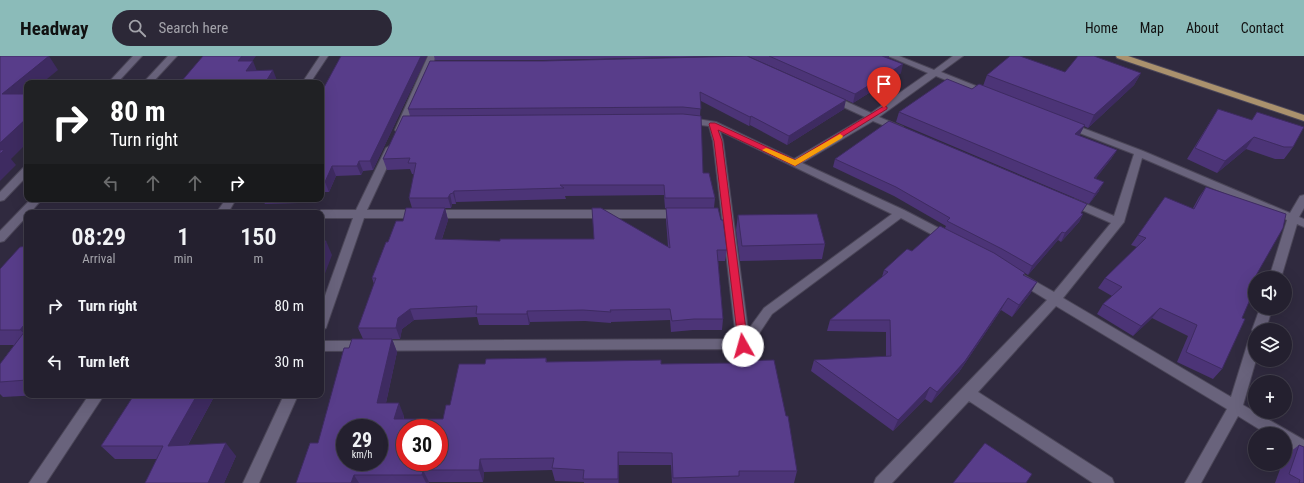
<!DOCTYPE html>
<meta charset="utf-8">
<style>
:root{--surface:#24202f;--page:#2c2837;--text:#f1f3f6;--muted:#a3a3aa;--line:#413e4b;--accent:#8bbbb9}
body{margin:0;font-family:"Roboto Condensed",sans-serif;background:var(--page);color:var(--text);height:100vh;display:flex;flex-direction:column;font-size:15px;white-space:nowrap}
*{box-sizing:border-box;margin:0}
p{font-size:13px;color:var(--muted)}
.icon{flex:none;width:22px;height:22px;fill:none;stroke:currentColor;stroke-width:2;stroke-linecap:round;stroke-linejoin:round}
.map{position:relative;flex:1;overflow:hidden}
.drawer{position:absolute;left:24px;top:154px;width:300px;height:188px;display:flex;flex-direction:column;background:var(--surface);border-radius:8px;box-shadow:0 4px 16px #0002,0 0 0 1px var(--line)}
.drawer>*{flex:none}
.top-card{position:absolute;left:24px;top:24px;width:300px;height:122px;border-radius:8px;box-shadow:0 4px 16px #0002,0 0 0 1px var(--line);background:#202124;color:#fff;overflow:hidden}
.tools{position:absolute;left:1248px;top:215px;display:grid;gap:8px}
.tools a{display:grid;place-items:center;width:44px;height:44px;border-radius:50%;background:var(--surface);box-shadow:0 4px 16px #0002,0 0 0 1px var(--line);font-size:20px}
.speed{position:absolute;left:336px;top:363px;display:flex;gap:8px;font-size:20px;font-weight:700;text-align:center}
.speed>*{display:grid;place-content:center;width:52px;height:52px;border-radius:50%;background:var(--surface);box-shadow:0 4px 16px #0002,0 0 0 1px var(--line);line-height:1}
.speed small{font-size:10px;font-weight:400}
.speed .limit{border:6px solid #d22;background:#fff;color:#111}
.pin{position:absolute;display:grid;place-items:center;width:34px;height:34px;color:#fff;margin:-41px -17px;border-radius:50% 50% 50% 0;rotate:-45deg;box-shadow:0 0 4px #0007}
.pin .icon{rotate:45deg}
.me{position:absolute;width:44px;margin:-22px;rotate:353deg;stroke-linejoin:round;filter:drop-shadow(0 0 3px #0008)}
.turn{display:flex;align-items:center;gap:14px;height:84px;padding:0 20px;font-size:18px}
.turn .icon{width:52px;height:52px;stroke-width:2.5}
.turn b{display:block;font-size:28px;line-height:34px}
.lanes{display:flex;align-items:center;height:38px;padding:0 20px;background:#0003;justify-content:center;gap:20px;direction:ltr}
.lanes .off{opacity:.35}
.eta{display:flex;justify-content:space-evenly;align-items:center;height:68px;text-align:center}
.eta b{font-size:24px;font-weight:600;line-height:28px}
ul{padding:0;list-style:none}
li{display:flex;align-items:center;gap:12px;height:56px;padding:0 20px}
li div{flex:1}
li b{display:block;font-size:15px}
li em{font-style:normal}
header{display:flex;align-items:center;gap:24px;box-sizing:border-box;height:56px;padding:0 20px;background:var(--accent);color:#111}
header strong{font-size:19px}
nav{display:flex;gap:22px;margin-inline-start:auto;font-size:14px}
.search{width:280px;height:36px;background:var(--page);display:flex;align-items:center;gap:10px;box-sizing:border-box;padding:0 14px;border-radius:22px;color:var(--muted);font-size:15px}
.map>svg:first-child{display:block}
</style>
<header>
<strong>Headway</strong>
<div class="search"><svg class="icon" aria-label="search" viewBox="0 0 24 24"><circle cx="10" cy="10" r="6"/><path d="M15 15l6 6"/></svg>Search here</div>
<nav><a>Home</a><a>Map</a><a>About</a><a>Contact</a></nav>
</header>
<div class="map">
<svg width="1304" height="427" viewBox="0 0 1304 427">
<rect width="100%" height="100%" fill="#302a3f"/>
<g fill="none" stroke-linecap="round" stroke-linejoin="round">
<g stroke="#4b4658" stroke-width="2">
<path id="minor" d="M133 0H142L117 27H108Z
M168 0H177L152 27H143Z
M320 0H328L310 27H302Z
M428 0H436L405 74 403 76H397L395 74Z
M888 0H899L934 14 953 0H963L941 16 991 36 993 38 991 40H985L936 20 879 61 903 71 905 73 903 75H897L873 65 802 107 904 154 952 179 954 182 952 185H944L901 162 772 258 748 294 743 295 733 293 321 295V285L736 283 713 85 709 70 685 67 680 64 685 61 716 66 794 103 865 61 826 43 824 41 826 39H832L871 57 928 17ZM720 75 892 158 764 252 748 274 723 85Z
M1067 66 1143 95 1290 157 1300 140 1304 139V152L1299 161 1304 163V171L1297 168 1281 222H1269L1287 164 1142 102 1124 166 1063 242 1231 341 1248 286 1250 282 1255 281V304H1256L1243 349 1304 384V399L1285 389V378H1267L1238 360 1201 427H1185L1227 353 1056 250 978 336 1112 422 1114 427H1093L969 345 892 427H874L876 422 1047 244 1016 225 1014 222 1016 219 1020 218 1024 219 1054 236 1111 167 1066 147 1065 145 1066 143H1074L1114 160 1134 98 1064 71 1062 69 1064 67Z
M391 89 396 92 367 154H682L686 155 688 158 686 161 682 162H364L327 269 326 272 321 274V251L353 162H321V157H316L321 154H356L386 92Z
M27 111V120L4 144 0 145V136L23 112Z
M31 143H42L30 157H27V160L4 185 0 186V175Z
M226 143H236L228 157H216Z
M1260 252H1272L1266 274H1255V278L1252 274Z
M89 339H104L46 427H29Z
M284 339H298L259 427H243Z"/>
</g>
<g stroke="#4b4658" stroke-width="2">
<path id="major" d="M1116 0H1128L1304 59V65L1117 2Z"/>
</g>
<use href="#minor" fill="#69637c" fill-rule="evenodd"/>
<use href="#major" fill="#aa916d" fill-rule="evenodd"/>
</g>
<path fill="#4c3477" fill-rule="evenodd" d="M341 0H427L373 114 363 115 361 119 336 120 329 136H321V37Z
M434 0H727L544 4H435Z
M748 0H889L888 2 901 17 853 47Z
M430 5 844 53 787 89 750 69 749 70 701 45 700 60 703 117 715 142 714 152 727 194 725 205H718L723 263 722 274H693L671 276 670 264 611 266V267L585 265 530 266 529 269H479L477 261 414 264 402 273 400 283H392L397 296 386 347 404 360V363H443L450 349 485 308 546 302 547 306 661 308 734 307V305L797 415 794 427H672L671 409H619V427H584V426L555 425 552 414 484 416 483 426H429V427H296L318 387 349 292 363 283 358 272 374 228 372 222 388 186 412 152 409 142 414 118H412L410 113 387 114 383 103 410 60 408 53ZM664 139 665 152H666V164L668 191 594 183 500 185 442 183 448 164 445 152H451L452 148H456V146L566 143 565 140Z
M1141 17 1134 29 1088 72 1084 70 1079 80 1117 94 1111 103 1096 122 1099 135 1089 148 896 66 899 56 983 30 987 19Z
M1218 53 1293 91 1284 103H1275L1246 93 1217 117 1187 103Z
M835 103 1083 158 1079 166 1061 186 1058 184 1028 219 1025 217 1024 219 1037 226 1030 238 1012 261 1001 254 959 316 931 347 925 343 893 375 811 315 814 304 886 301V276L827 275 830 264 882 221 884 214 912 195 945 172 946 170 894 140 833 111Z
M1206 131 1250 230 1242 262 1222 313 1213 323 1177 306 1188 280 1152 262 1133 280 1097 258 1103 248 1112 240 1098 232 1105 222 1137 191 1131 189 1138 179 1193 152 1199 141Z
M262 143H301L299 147 265 148Z
M738 159 825 188 822 203 740 205 736 174Z
M27 190V339H40L3 341 0 338V308L14 289H0V213Z
M134 339H215L188 389 236 400 224 427H145L157 403H115L101 390Z
M1299 389 1304 427H1275L1282 408H1285V400Z"/>
<path fill="#3e2b61" d="M49 0 58 14 42 27H27V40L2 38Z
M242 0H256L243 18 238 5Z
M421 0H427L373 114 370 105Z
M880 0H889V2L878 8Z
M253 5 258 18 246 15Z
M903 8 901 17 853 47 855 38Z
M273 14 278 27H265Z
M1141 17 1134 29 1088 72 1094 59Z
M846 44 844 53 787 89 789 80Z
M751 60 750 69 749 70 750 61Z
M27 62V87L11 103 16 109 0 125V87Z
M1085 69 1080 78 1070 87 1075 78Z
M1254 81 1246 93 1217 117 1225 105Z
M1117 94 1111 103 1089 131 1094 122Z
M359 105 363 115 361 119 357 110Z
M332 110 336 120 329 136 325 126Z
M1104 126 1099 135 1089 148 1095 138Z
M454 135 456 146V148L453 137Z
M450 138 452 148 451 152 448 142Z
M297 143H301L299 147Z
M445 152 448 164 438 194 435 183Z
M1083 158 1079 166 1061 186 1065 177Z
M1062 176 1058 184 1028 219 1032 210Z
M326 185 332 199 321 228V197Z
M1037 226 1030 238 1012 261 1019 249Z
M1008 242 1001 254 959 316 931 347 937 336Z
M1160 252 1152 262 1133 280 1141 270Z
M410 253 414 264 402 273 400 283 396 272 398 262Z
M527 255 530 266 529 269 527 258Z
M27 265V280L20 274Z
M392 283 397 296 383 360 377 347Z
M930 331 925 343 893 375 898 364Z
M197 339H215L180 403 168 390Z
M399 347 404 360 400 376 394 363Z
M226 387 236 400 224 427H208Z
M618 396 619 409V427H618Z
M480 403 484 416 483 426 479 414Z
M423 414 429 426V427H426L422 419Z
M354 419 359 427H351Z"/>
<path fill="#583d8a" stroke="#3e2b61" fill-rule="evenodd" d="M0 0H49L2 38H27V62L0 87Z
M203 0H242L238 5H253L246 15 273 14 265 27H180Z
M341 0H421L370 105H359L357 110H332L325 126H321V37Z
M747 0 846 44 789 80 751 60 750 61 700 36 701 53 683 51 408 53 430 5H543Z
M769 0H882L903 8 855 38Z
M1010 0H1020L1065 16 1078 0H1094L1141 17 1094 59 987 19Z
M947 23 972 33 979 28 1085 69 1075 78 1117 94 1094 122 1104 126 1095 138 899 56Z
M1218 53 1252 64 1257 56 1304 71 1293 91H1284L1254 81 1225 105 1195 92Z
M683 58 701 60 703 117H709L715 142H665L664 129H560L564 132 454 135 453 137 450 138 448 142H409L416 107H408L410 102 383 103 403 60Z
M889 65 1087 148 1081 157 1083 158 1065 177 1062 176 1032 210 1002 193 947 165 950 162 896 131 835 103Z
M0 94H4L0 98Z
M1206 131 1286 158 1283 172 1250 230 1255 232 1242 262 1245 263 1222 313 1186 296 1197 269 1160 252 1141 270 1103 248 1122 231 1105 222 1146 182 1138 179 1165 141 1194 153Z
M406 152H445L435 183 500 185V183H594L592 152H601L670 192 666 152H718L721 164H723L727 194H717L723 263H694L672 265 670 253 610 254 611 256 583 254 527 255V258H476L477 250 410 253 398 262 396 272H358L376 222H372L386 186H388L396 165H403Z
M817 158 825 188 742 190 738 159Z
M940 170 994 197 1025 217 1023 219 1037 226 1019 249 1008 242 965 305 937 336 930 331 898 364 814 304 891 300 890 264H830L888 216 884 214 907 193 912 195Z
M321 185H326L321 197Z
M27 190V265L20 274H0V213L20 191Z
M25 275H27V324L0 326V308Z
M352 283H392L377 347H399L394 363H443L446 349H450L459 308H485L486 303 546 302V306L661 304V308L735 307 734 305 774 304 786 360H788L797 415H739V420L673 422 672 397 618 396V423H583L584 414 552 412 554 402 480 403 479 414H423L422 419H354L351 427H296L310 387H318L344 292H349ZM345 372H379V406H345ZM405 372H439V406H405Z
M134 339H197L168 390 226 387 208 427H145L163 390H101Z
M985 387 1032 418 1026 427H953Z
M1299 389 1304 391V427H1299L1300 424 1289 418Z"/>
<path fill="#e11d48" stroke="#92132f" d="M884 50 887 51V53L795 110 718 74 722 85 748 290 746 293H739L714 85 709 68 710 67H715L795 104Z"/>
<path fill="#f59e0b" d="M840 78 843 80 842 82 795 110 762 94 766 92 769 93 795 104Z"/>
</svg>
<div class="tools">
<a><svg class="icon" aria-label="sound" viewBox="0 0 24 24"><path d="M4 9h4l5-4v14l-5-4H4zM17 9q2 3 0 6"/></svg></a>
<a><svg class="icon" aria-label="layers" viewBox="0 0 24 24"><path d="M12 4l9 5-9 5-9-5zM3 14l9 5 9-5"/></svg></a>
<a>+</a>
<a>−</a>
</div>
<div class="speed"><div>29<small>km/h</small></div><div class="limit">30</div></div>
<div class="pin" style="left:884px;top:52px;background:#d93025"><svg class="icon" aria-label="arrive" viewBox="0 0 24 24"><path d="M6 21V4h12l-3 4 3 4H6"/></svg></div>
<svg class="me" style="left:743px;top:290px" viewBox="-20 -20 40 40"><circle r="19" fill="#fff"/><path d="M0-13L10 11 0 6-10 11z" fill="#e11d48"/></svg>
<div class="top-card">
<div class="turn"><svg class="icon" aria-label="right" viewBox="0 0 24 24"><path d="M7 20v-9h11M14 6l5 5-5 5"/></svg><div><b>80 m</b>Turn right</div></div>
<div class="lanes"><svg class="icon off" aria-label="left" viewBox="0 0 24 24"><path d="M17 20v-9H6M10 6l-5 5 5 5"/></svg><svg class="icon off" aria-label="ahead" viewBox="0 0 24 24"><path d="M12 20V5M6 11l6-6 6 6"/></svg><svg class="icon off" aria-label="ahead" viewBox="0 0 24 24"><path d="M12 20V5M6 11l6-6 6 6"/></svg><svg class="icon" aria-label="right" viewBox="0 0 24 24"><path d="M7 20v-9h11M14 6l5 5-5 5"/></svg></div>
</div>
<section class="drawer">
<div class="eta">
<div><b>08:29</b><p>Arrival</p></div>
<div><b>1</b><p>min</p></div>
<div><b>150</b><p>m</p></div>
</div>
<ul>
<li><svg class="icon" aria-label="right" viewBox="0 0 24 24"><path d="M7 20v-9h11M14 6l5 5-5 5"/></svg><div><b>Turn right</b></div><em>80 m</em></li>
<li><svg class="icon" aria-label="left" viewBox="0 0 24 24"><path d="M17 20v-9H6M10 6l-5 5 5 5"/></svg><div><b>Turn left</b></div><em>30 m</em></li>
</ul>
</section>
</div>
